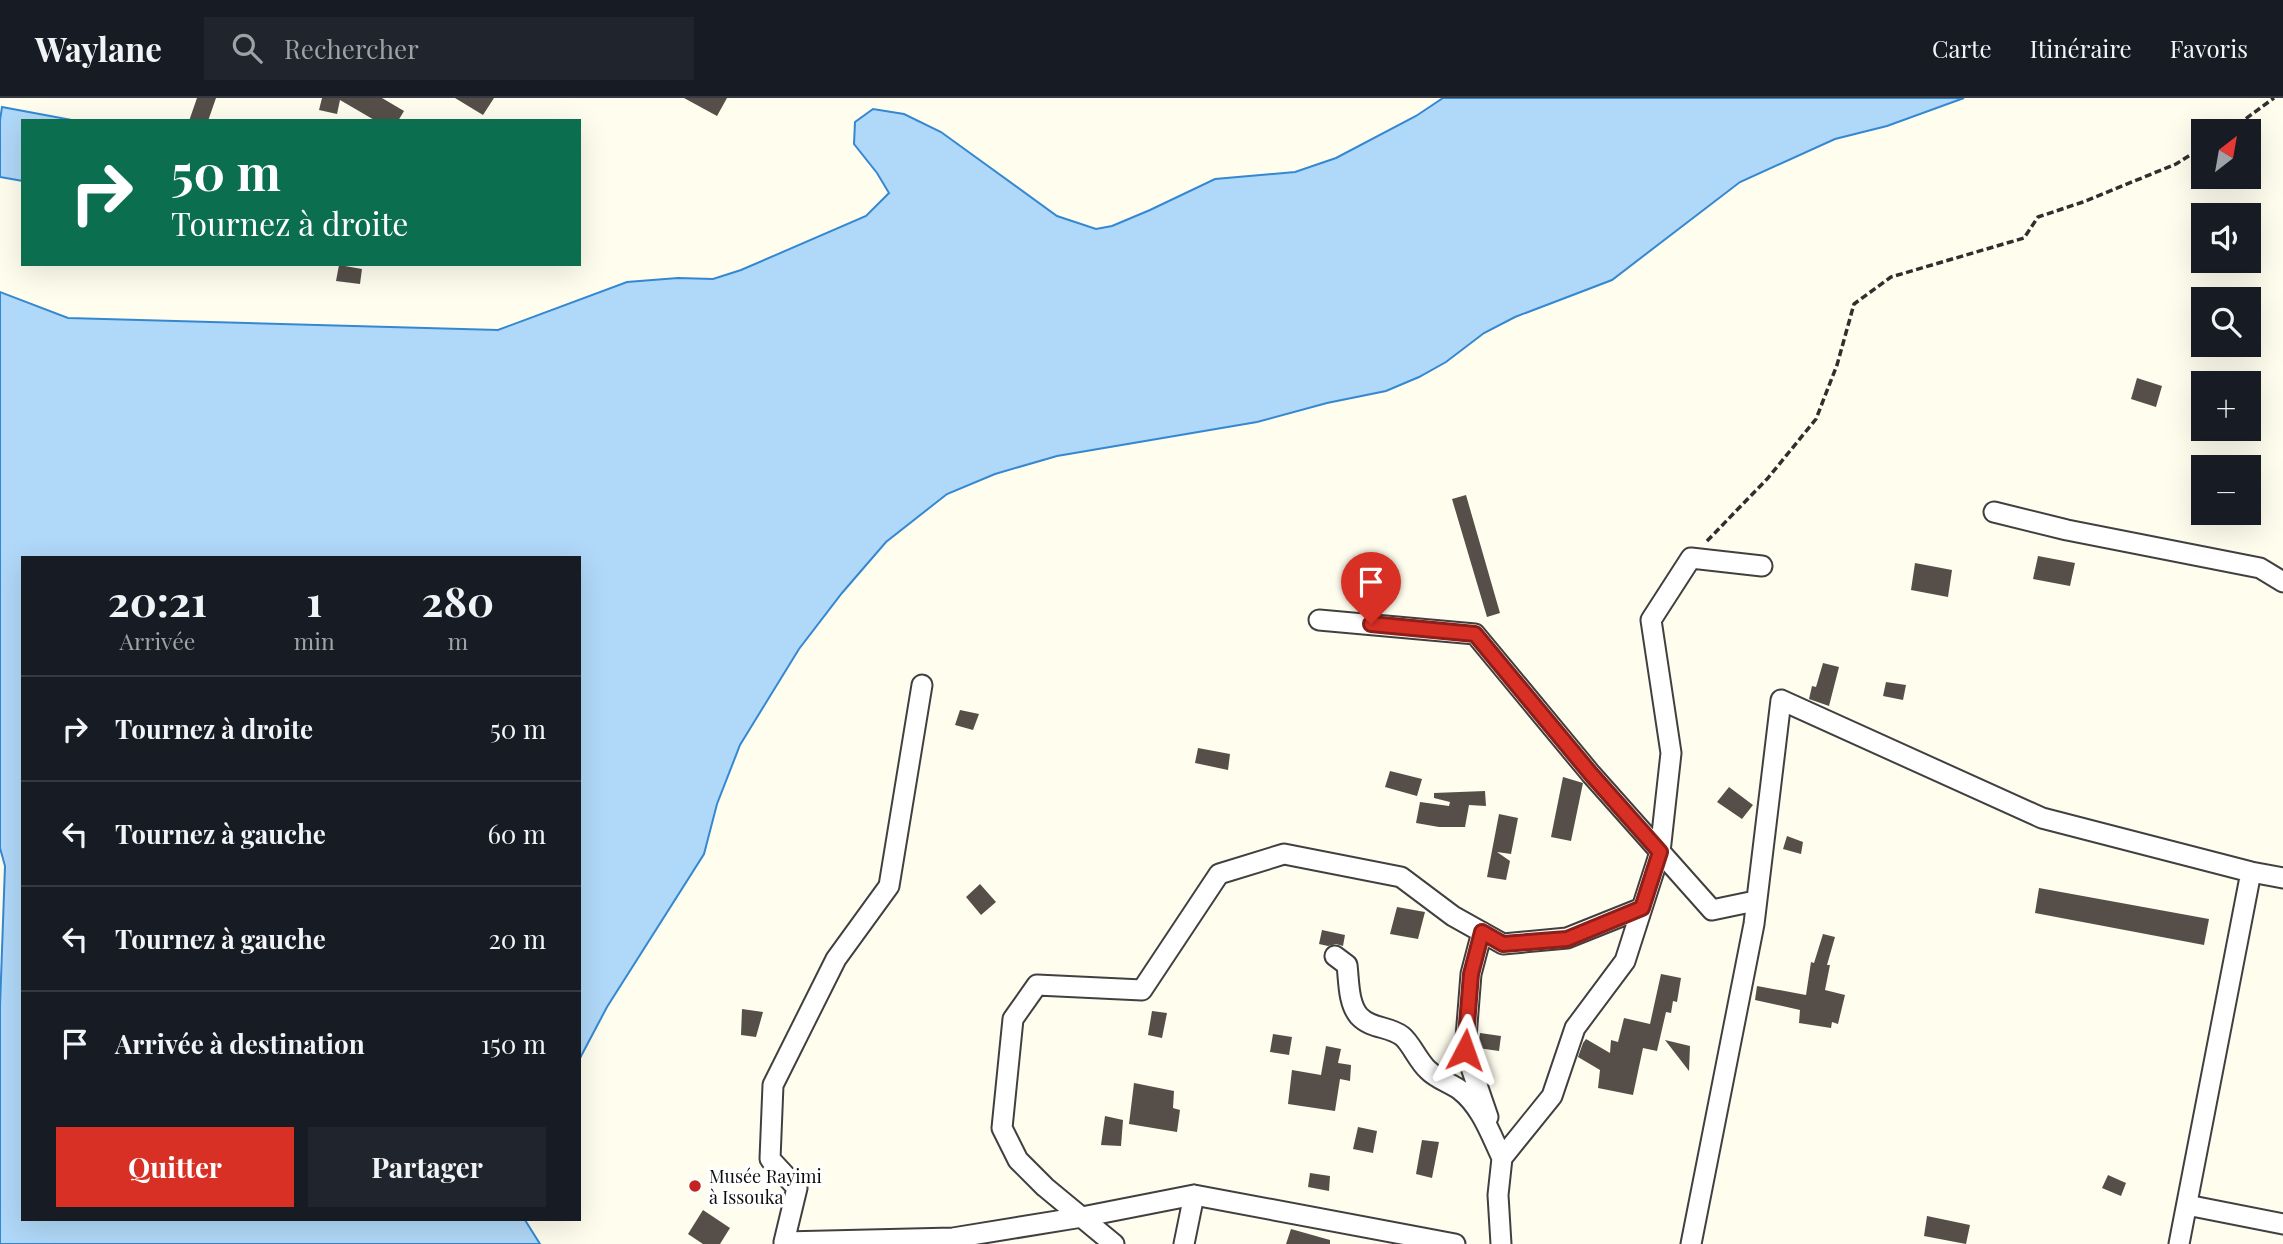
<!DOCTYPE html>
<html lang="fr">
<meta charset="utf-8">
<style>
:root{--surface:#171b24;--page:#20242c;--text:#f1f3f6;--muted:#9ea1a6;--line:#363941;--accent:#d93025}
body{margin:0;font-family:"Playfair Display",serif;background:var(--page);color:var(--text);height:100vh;display:flex;flex-direction:column;font-size:26px;white-space:nowrap}
*{box-sizing:border-box;margin:0}
p{font-size:23px;color:var(--muted)}
.icon{flex:none;width:38px;height:38px;fill:none;stroke:currentColor;stroke-width:2;stroke-linecap:round;stroke-linejoin:round}
.map{position:relative;flex:1;overflow:hidden}
.side{position:absolute;left:21px;top:458px;width:560px;height:665px;display:flex;flex-direction:column;background:var(--surface);border-radius:0px;box-shadow:0 7px 28px #0002}
.side>*{flex:none}
.guide{position:absolute;left:21px;top:21px;width:560px;height:147px;border-radius:0px;box-shadow:0 7px 28px #0002;background:#0b6e4f;color:#fff;overflow:hidden}
.needle{width:46px;rotate:31deg}
.controls{position:absolute;left:2191px;top:21px;display:grid;gap:14px}
.controls a{display:grid;place-items:center;width:70px;height:70px;border-radius:0px;background:var(--surface);box-shadow:0 7px 28px #0002;font-size:35px}
.pin{position:absolute;display:grid;place-items:center;width:60px;height:60px;color:#fff;margin:-72px -30px;border-radius:50% 50% 50% 0;rotate:-45deg;box-shadow:0 0 7px #0007}
.pin .icon{rotate:45deg}
.me{position:absolute;width:77px;margin:-38px;rotate:4deg;stroke-linejoin:round;filter:drop-shadow(0 0 5px #0008)}
.turn{display:flex;align-items:center;gap:24px;height:147px;padding:0 35px;font-size:32px}
.turn .icon{width:91px;height:91px;stroke-width:2.5}
.turn b{display:block;font-size:49px;line-height:60px}
.eta{display:flex;justify-content:space-evenly;align-items:center;height:119px;text-align:center}
.eta b{font-size:42px;font-weight:700;line-height:49px}
.primary-button{display:flex;gap:14px;margin-top:auto;padding:14px 35px}
.primary-button a{flex:1;height:80px;border-radius:0px;background:var(--accent);color:#fff;font-size:28px;font-weight:700;line-height:80px;text-align:center}
.primary-button a+a{background:var(--page);color:var(--text)}
ul{padding:0;list-style:none}
li{display:flex;align-items:center;gap:21px;height:105px;padding:0 35px;border-top:2px solid var(--line)}
li div{flex:1}
li b{display:block;font-size:26px}
li em{font-style:normal}
header{display:flex;align-items:center;gap:42px;box-sizing:border-box;height:98px;padding:0 35px;background:var(--surface);border-bottom:2px solid var(--line)}
header strong{font-size:33px}
nav{display:flex;gap:38px;margin-inline-start:auto;font-size:24px}
.search{width:490px;height:63px;background:var(--page);display:flex;align-items:center;gap:18px;box-sizing:border-box;padding:0 24px;border-radius:0px;color:var(--muted);font-size:26px}
.map>svg:first-child{display:block}
</style>
<header>
<strong>Waylane</strong>
<div class="search"><svg class="icon" aria-label="search" viewBox="0 0 24 24"><circle cx="10" cy="10" r="6"/><path d="M15 15l6 6"/></svg>Rechercher</div>
<nav><a>Carte</a><a>Itinéraire</a><a>Favoris</a></nav>
</header>
<div class="map">
<svg width="2283" height="1146" viewBox="0 0 2283 1146">
<rect width="100%" height="100%" fill="#fffdee"/>
<path fill="#b0d8f8" stroke="#3488d2" stroke-width="2" d="M1443 0H1964L1887 28 1835 41 1740 84 1612 182 1515 219 1484 235 1446 264 1419 279 1386 293 1327 305 1257 324 1057 358 995 376 947 396 886 444 842 495 799 551 740 647 717 706 704 756 607 909 579 962V460H23V1122H525L540 1146H0V908L5 768 0 750V194L68 220 498 232 627 184 678 180 713 181 741 172 866 118 889 95 877 75 854 46 855 24 873 11 904 16 941 34 1057 118 1096 131 1112 128 1150 112 1215 81 1295 74 1336 60 1416 18Z
M2 9 77 23H23V83L0 79V22Z"/>
<path fill="#564f49" d="M197 0H216L208 23H189Z
M322 0H382L404 13 398 23H376L340 2 337 16 319 12Z
M455 0H494L483 17Z
M684 0H727L717 18Z
M339 167 362 171 360 186 336 183Z
M2137 280 2162 288 2156 309 2131 301Z
M1466 397 1500 515 1487 519 1452 401Z
M2038 458 2075 465 2070 488 2033 481Z
M1915 465 1952 472 1948 499 1911 492Z
M1823 565 1839 569 1829 608 1809 601 1812 588 1816 589Z
M1886 584 1906 587 1903 602 1883 598Z
M960 612 979 616 973 632 955 627Z
M1198 650 1230 656 1228 672 1195 665Z
M1390 673 1422 681 1417 698 1385 689Z
M1563 679 1583 685 1571 743 1551 739Z
M1729 689 1753 707 1742 721 1717 704Z
M1485 693 1486 708 1469 707 1465 729H1439L1416 725 1420 704 1449 708 1450 704 1434 700V695Z
M1499 716 1518 720 1511 756 1497 754 1510 763 1506 782 1487 779Z
M1787 738 1803 744 1801 756 1783 751Z
M980 786 996 804 981 817 966 799Z
M2039 790 2209 821 2204 847 2035 815Z
M1397 809 1425 814 1418 841 1390 836Z
M1322 832 1345 837 1343 848 1336 846 1328 848 1319 846Z
M1823 836 1835 839 1827 867H1830L1825 892 1845 897 1838 926 1832 924 1831 930 1799 925 1800 912 1755 902 1757 888 1806 897 1811 864 1814 865Z
M1661 876 1681 880 1677 904 1673 903 1671 915 1666 914 1657 953 1643 950 1633 997 1598 990 1600 972 1578 959 1583 945 1586 941 1610 955 1611 942 1618 944 1624 920 1650 926Z
M742 911 763 914 756 939 741 937Z
M1152 913 1167 915 1162 940 1148 937Z
M1480 935 1501 938 1499 953 1478 950Z
M1273 936 1292 939 1289 957 1270 954Z
M1665 942 1690 948 1689 973Z
M1326 948 1341 951 1338 965 1351 967 1350 983 1340 981 1335 1013 1288 1006 1292 972 1321 977Z
M1134 985 1174 993 1173 1010 1180 1012 1177 1034 1129 1026Z
M1105 1018 1123 1022 1121 1048 1101 1047Z
M1358 1029 1377 1033 1373 1055 1353 1051Z
M1422 1042 1439 1044 1432 1080 1416 1076Z
M1310 1075 1330 1078 1329 1093 1308 1089Z
M2108 1077 2126 1085 2121 1098 2102 1090Z
M703 1112 730 1130 720 1146H703L688 1136Z
M1927 1118 1970 1127 1966 1146 1924 1138Z
M1291 1131 1330 1142V1146H1286Z"/>
<g fill="none" stroke-linecap="round" stroke-linejoin="round">
<g stroke="#404040" stroke-width="23">
<path id="minor" d="M1994 414 2067 432 2260 470 2283 484
M1319 522 1475 536 1591 676 1712 812 1755 803
M1482 834 1471 876 1465 952 1488 1019
M1335 858 1347 867C1349 883 1348 905 1359 918 1371 931 1389 928 1402 938 1411 945 1418 963 1428 972 1437 981 1450 985 1460 992 1481 1008 1491 1037 1502 1060
M2187 1107 2283 1126
M784 1144 797 1090 770 1061 773 987 836 861 889 788 922 587
M784 1146V1144L953 1140 1082 1119 1194 1097 1455 1146
M1114 1146 1045 1089 1018 1062 1002 1030 1013 921 1037 887 1142 892 1219 776 1284 756 1401 779 1453 818 1503 846 1567 840 1642 810
M1184 1146 1194 1097
M1501 1146 1498 1097 1502 1060 1552 998 1575 930 1625 863 1660 754 1671 655 1651 522 1691 460 1762 468
M1691 1146 1754 826 1781 602 2042 720 2251 774 2283 780
M2179 1146 2251 774"/>
</g>
<path stroke="#2f2f2f" stroke-width="3.5" stroke-dasharray="7 3.5" stroke-linecap="butt" d="M2229 33 2274 0
M1707 443 1768 380 1816 321 1837 267 1854 206 1891 179 2024 140 2038 119 2083 104 2176 66 2203 49"/>
<use href="#minor" stroke="#fff" stroke-width="19"/>
</g>
<g fill="none" stroke-linecap="round" stroke-linejoin="round">
<g stroke="#8d1f18" stroke-width="18">
<path id="route" d="M1371 526 1475 536 1591 676 1660 754 1642 810 1567 841 1503 846 1482 834 1471 876 1465 952"/>
</g>
<use href="#route" stroke="#d93025" stroke-width="12"/>
</g>
<circle fill="#c32420" stroke="#fff" stroke-width="2.5" cx="695" cy="1088" r="7"/>
<g text-anchor="middle" dominant-baseline="central" stroke-width="7" stroke-linejoin="round" paint-order="stroke">
<g font-size="18" fill="#0d0d0d" stroke="#fff" text-anchor="start">
<text x="709" y="1078">Musée Rayimi<tspan x="709" dy="21">à Issouka</tspan></text>
</g>
</g>
</svg>
<div class="controls">
<a><svg class="needle" viewBox="-14 -14 28 28"><path d="M0-13l5 13h-10z" fill="#e53935"/><path d="M0 13l5-13h-10z" fill="#9ea1a6"/></svg></a>
<a><svg class="icon" aria-label="sound" viewBox="0 0 24 24"><path d="M4 9h4l5-4v14l-5-4H4zM17 9q2 3 0 6"/></svg></a>
<a><svg class="icon" aria-label="search" viewBox="0 0 24 24"><circle cx="10" cy="10" r="6"/><path d="M15 15l6 6"/></svg></a>
<a>+</a>
<a>−</a>
</div>
<div class="pin" style="left:1371px;top:526px;background:#d93025"><svg class="icon" aria-label="arrive" viewBox="0 0 24 24"><path d="M6 21V4h12l-3 4 3 4H6"/></svg></div>
<svg class="me" style="left:1465px;top:952px" viewBox="-20 -20 40 40"><path d="M0-17L14 15 0 8-14 15z" fill="#d93025" stroke="#fff" stroke-width="4"/></svg>
<div class="guide">
<div class="turn"><svg class="icon" aria-label="right" viewBox="0 0 24 24"><path d="M7 20v-9h11M14 6l5 5-5 5"/></svg><div><b>50 m</b>Tournez à droite</div></div>
</div>
<section class="side">
<div class="eta">
<div><b>20:21</b><p>Arrivée</p></div>
<div><b>1</b><p>min</p></div>
<div><b>280</b><p>m</p></div>
</div>
<ul>
<li><svg class="icon" aria-label="right" viewBox="0 0 24 24"><path d="M7 20v-9h11M14 6l5 5-5 5"/></svg><div><b>Tournez à droite</b></div><em>50 m</em></li>
<li><svg class="icon" aria-label="left" viewBox="0 0 24 24"><path d="M17 20v-9H6M10 6l-5 5 5 5"/></svg><div><b>Tournez à gauche</b></div><em>60 m</em></li>
<li><svg class="icon" aria-label="left" viewBox="0 0 24 24"><path d="M17 20v-9H6M10 6l-5 5 5 5"/></svg><div><b>Tournez à gauche</b></div><em>20 m</em></li>
<li><svg class="icon" aria-label="arrive" viewBox="0 0 24 24"><path d="M6 21V4h12l-3 4 3 4H6"/></svg><div><b>Arrivée à destination</b></div><em>150 m</em></li>
</ul>
<div class="primary-button"><a>Quitter</a><a>Partager</a></div>
</section>
</div>
